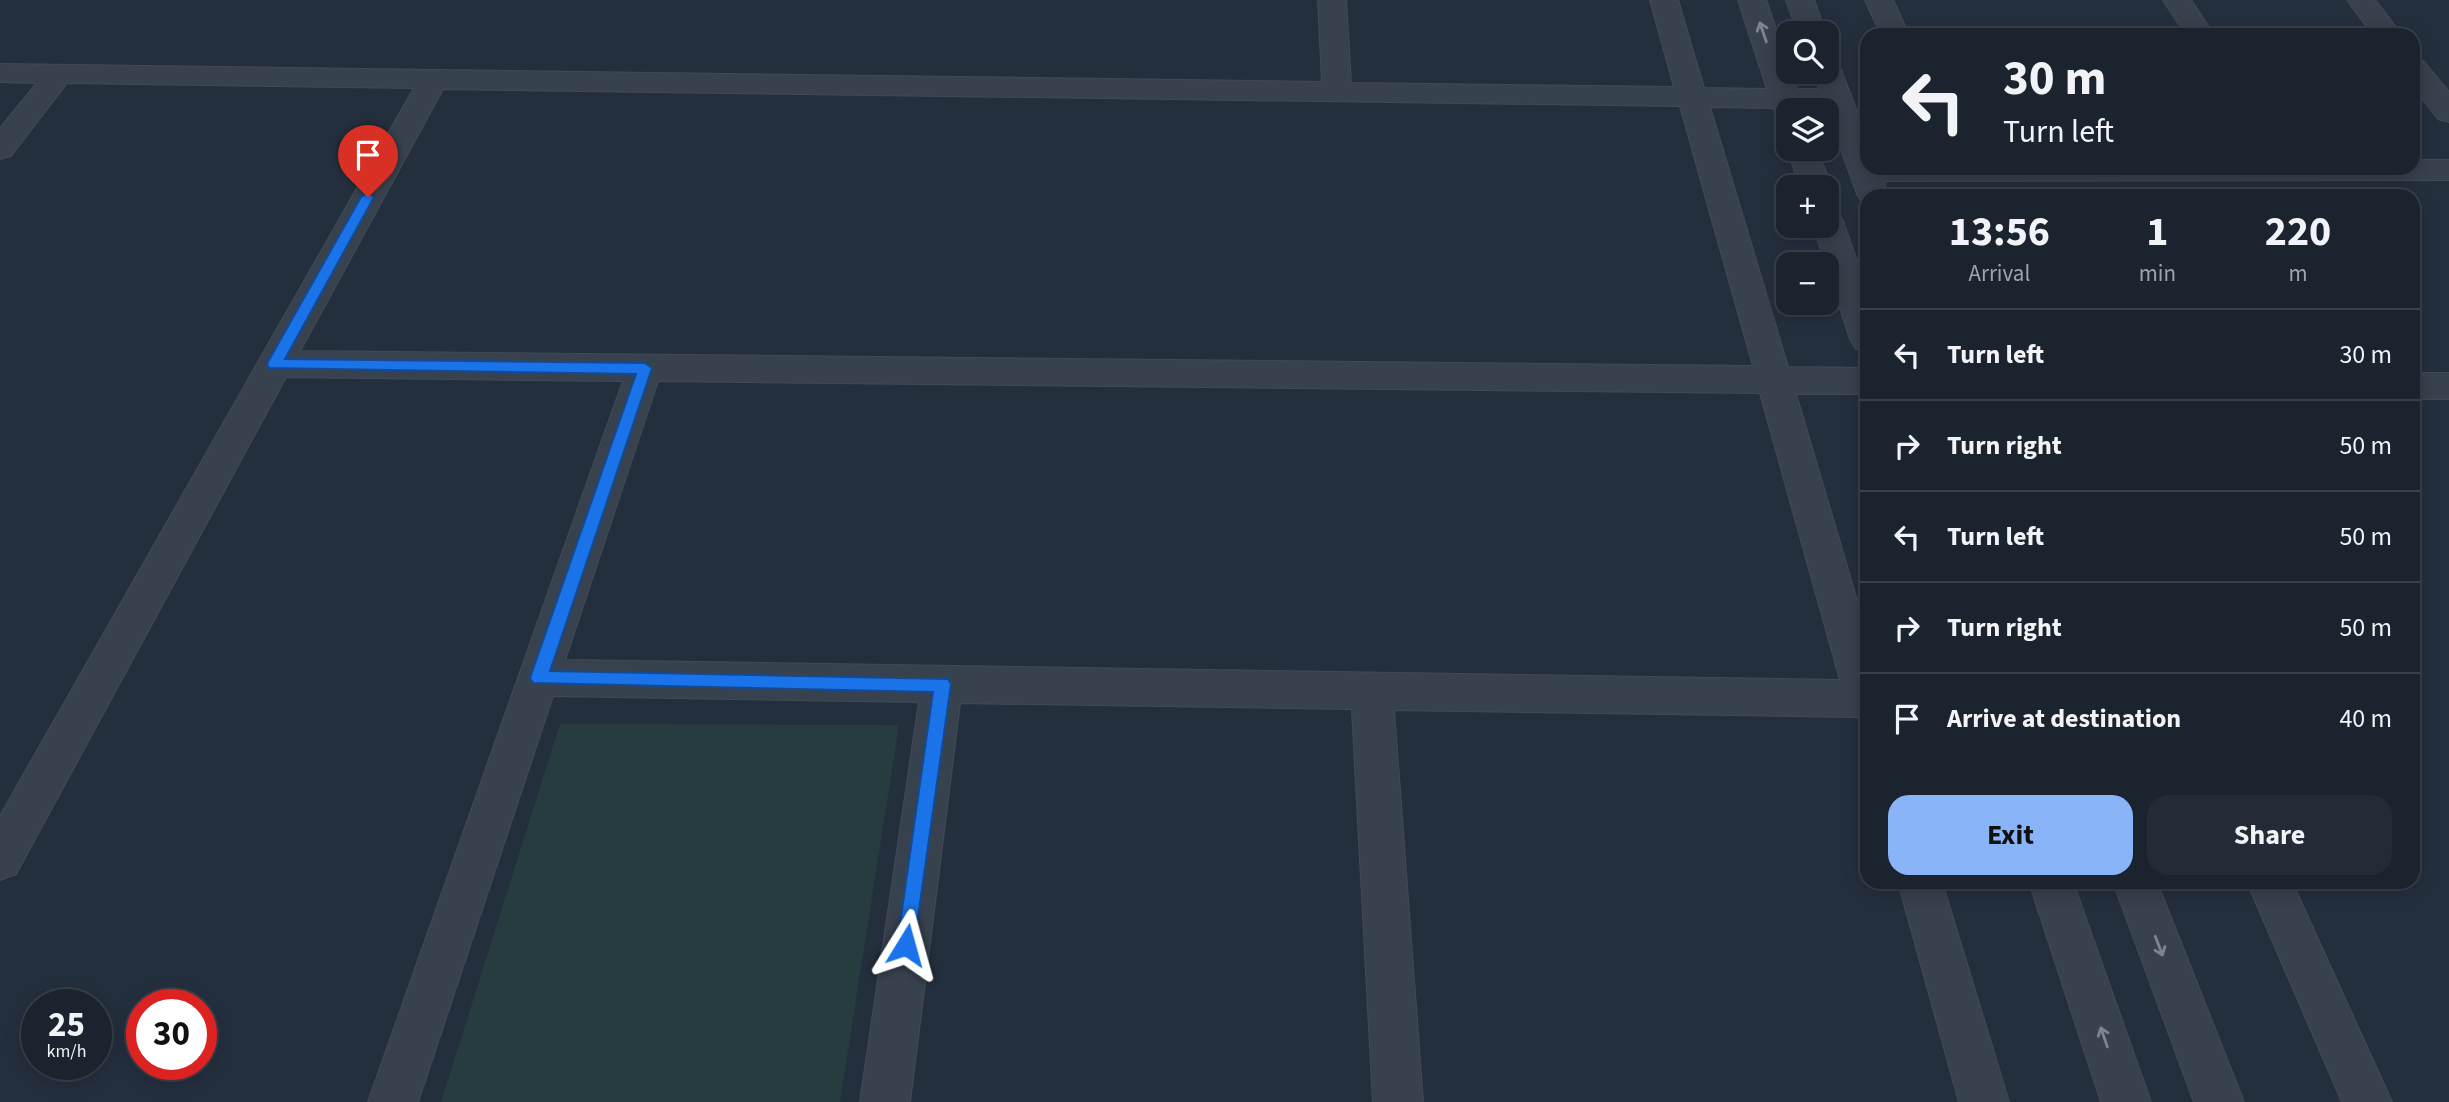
<!DOCTYPE html>
<meta charset="utf-8">
<style>
:root{--surface:#1b232e;--page:#242b36;--text:#f1f3f6;--muted:#a0a4aa;--line:#39404a;--accent:#8ab4f8}
body{margin:0;font-family:"Source Sans 3",sans-serif;background:var(--page);color:var(--text);height:100vh;display:flex;flex-direction:column;font-size:26px;white-space:nowrap}
*{box-sizing:border-box;margin:0}
p{font-size:23px;color:var(--muted)}
.icon{flex:none;width:38px;height:38px;fill:none;stroke:currentColor;stroke-width:2;stroke-linecap:round;stroke-linejoin:round}
.map{position:relative;flex:1;overflow:hidden}
.side{position:absolute;left:1860px;top:189px;width:560px;height:700px;display:flex;flex-direction:column;background:var(--surface);border-radius:21px;box-shadow:0 4px 18px #0003,0 0 0 2px var(--line)}
.side>*{flex:none}
.top-card{position:absolute;left:1860px;top:28px;width:560px;height:147px;border-radius:21px;box-shadow:0 4px 18px #0003,0 0 0 2px var(--line);background:#1b232e;color:var(--text);overflow:hidden}
.buttons{position:absolute;left:1776px;top:21px;display:grid;gap:14px}
.buttons a{display:grid;place-items:center;width:63px;height:63px;border-radius:14px;background:var(--surface);box-shadow:0 4px 18px #0003,0 0 0 2px var(--line);font-size:35px}
.speed{position:absolute;left:21px;top:989px;display:flex;gap:14px;font-size:35px;font-weight:700;text-align:center}
.speed>*{display:grid;place-content:center;width:91px;height:91px;border-radius:50%;background:var(--surface);box-shadow:0 4px 18px #0003,0 0 0 2px var(--line);line-height:1}
.speed small{font-size:18px;font-weight:400}
.speed .limit{border:10px solid #d22;background:#fff;color:#111}
.pin{position:absolute;display:grid;place-items:center;width:60px;height:60px;color:#fff;margin:-72px -30px;border-radius:50% 50% 50% 0;rotate:-45deg;box-shadow:0 0 7px #0007}
.pin .icon{rotate:45deg}
.me{position:absolute;width:77px;margin:-38px;rotate:8deg;stroke-linejoin:round;filter:drop-shadow(0 0 5px #0008)}
.turn{display:flex;align-items:center;gap:24px;height:147px;padding:0 28px;font-size:32px}
.turn .icon{width:91px;height:91px;stroke-width:2.5}
.turn b{display:block;font-size:49px;line-height:60px}
.eta{display:flex;justify-content:space-evenly;align-items:center;height:119px;text-align:center}
.eta b{font-size:42px;font-weight:700;line-height:49px}
.action{display:flex;gap:14px;margin-top:auto;padding:14px 28px}
.action a{flex:1;height:80px;border-radius:21px;background:var(--accent);color:#111;font-size:28px;font-weight:700;line-height:80px;text-align:center}
.action a+a{background:var(--page);color:var(--text)}
ul{padding:0;list-style:none}
li{display:flex;align-items:center;gap:21px;height:91px;padding:0 28px;border-top:2px solid var(--line)}
li div{flex:1}
li b{display:block;font-size:26px}
li em{font-style:normal}
.map>svg:first-child{display:block}
</style>
<div class="map">
<svg width="2449" height="1102" viewBox="0 0 2449 1102">
<rect width="100%" height="100%" fill="#242f3e"/>
<path fill="#263c3f" d="M560 724 899 725 840 1102H441Z"/>
<g fill="none" stroke-linecap="round" stroke-linejoin="round">
<g stroke="#414a57" stroke-width="2">
<path id="minor" d="M1318 0H1346L1351 83 1674 87 1650 0H1678L1704 88 1767 89 1738 0H1766L1797 89H1819L1812 72H1827V63L1837 66 1842 72 1867 138V168H2413V160H2449V180L1884 181 1888 196H1867V203L1862 202 1857 194 1826 108 1788 110V119L1778 117 1773 108 1710 107 1788 367 1867 368V394H1796L1867 634V720L1858 717 1394 710 1423 1102H1373L1352 709 960 703 910 1102H860L919 702 553 696 418 1102H368L623 381 286 377 16 874 0 880V816L414 88 67 83 11 156 0 159V128L37 83 0 82V64L1322 82ZM443 89 1680 106 1753 366 300 351ZM658 381 1760 393 1840 680 565 660Z
M1786 0H1814L1826 33H1798Z
M1865 0H1893L1909 35H1881Z
M2163 0H2191L2214 35H2186Z
M2347 0H2375L2402 35H2373Z
M2413 58 2423 61 2449 92V122L2438 119 2413 87Z
M1788 146V149H1817L1832 187 1827 195V187H1800L1787 149Z
M1827 210 1838 213 1843 221 1867 290V352L1855 348 1850 339 1813 226H1827Z
M2413 373H2449V399H2413Z
M1898 882H1942L2009 1102H1959Z
M2029 882H2073L2151 1102H2101Z
M2113 882H2157L2244 1102H2194Z
M2247 882H2292L2392 1102H2342Z"/>
</g>
<use href="#minor" fill="#38414e" fill-rule="evenodd"/>
</g>
<defs><path id="oneway-shaft" d="M-6 0H5M1.5-3L5.5 0L1.5 3" fill="none" stroke-width="1.6" stroke-linecap="round" stroke-linejoin="round" transform="scale(1.75)"/></defs>
<g stroke="#7c8592">
<use href="#oneway-shaft" transform="translate(1763 32) rotate(-109)"/>
<use href="#oneway-shaft" transform="translate(2159 946) rotate(69)"/>
<use href="#oneway-shaft" transform="translate(2104 1037) rotate(-109)"/>
</g>
<path fill="#1a73e8" stroke="#114b97" stroke-width="2" d="M368 193 374 197 285 359 645 363 652 368 550 671 948 679 951 684 913 952 906 955 899 952 897 945 933 692 533 683 530 678 636 374 269 368 267 364 269 360 361 197Z"/>
</svg>
<div class="buttons">
<a><svg class="icon" aria-label="search" viewBox="0 0 24 24"><circle cx="10" cy="10" r="6"/><path d="M15 15l6 6"/></svg></a>
<a><svg class="icon" aria-label="layers" viewBox="0 0 24 24"><path d="M12 4l9 5-9 5-9-5zM3 14l9 5 9-5"/></svg></a>
<a>+</a>
<a>−</a>
</div>
<div class="speed"><div>25<small>km/h</small></div><div class="limit">30</div></div>
<div class="pin" style="left:368px;top:197px;background:#d93025"><svg class="icon" aria-label="arrive" viewBox="0 0 24 24"><path d="M6 21V4h12l-3 4 3 4H6"/></svg></div>
<svg class="me" style="left:906px;top:945px" viewBox="-20 -20 40 40"><path d="M0-17L14 15 0 8-14 15z" fill="#1a73e8" stroke="#fff" stroke-width="4"/></svg>
<div class="top-card">
<div class="turn"><svg class="icon" aria-label="left" viewBox="0 0 24 24"><path d="M17 20v-9H6M10 6l-5 5 5 5"/></svg><div><b>30 m</b>Turn left</div></div>
</div>
<section class="side">
<div class="eta">
<div><b>13:56</b><p>Arrival</p></div>
<div><b>1</b><p>min</p></div>
<div><b>220</b><p>m</p></div>
</div>
<ul>
<li><svg class="icon" aria-label="left" viewBox="0 0 24 24"><path d="M17 20v-9H6M10 6l-5 5 5 5"/></svg><div><b>Turn left</b></div><em>30 m</em></li>
<li><svg class="icon" aria-label="right" viewBox="0 0 24 24"><path d="M7 20v-9h11M14 6l5 5-5 5"/></svg><div><b>Turn right</b></div><em>50 m</em></li>
<li><svg class="icon" aria-label="left" viewBox="0 0 24 24"><path d="M17 20v-9H6M10 6l-5 5 5 5"/></svg><div><b>Turn left</b></div><em>50 m</em></li>
<li><svg class="icon" aria-label="right" viewBox="0 0 24 24"><path d="M7 20v-9h11M14 6l5 5-5 5"/></svg><div><b>Turn right</b></div><em>50 m</em></li>
<li><svg class="icon" aria-label="arrive" viewBox="0 0 24 24"><path d="M6 21V4h12l-3 4 3 4H6"/></svg><div><b>Arrive at destination</b></div><em>40 m</em></li>
</ul>
<div class="action"><a>Exit</a><a>Share</a></div>
</section>
</div>
